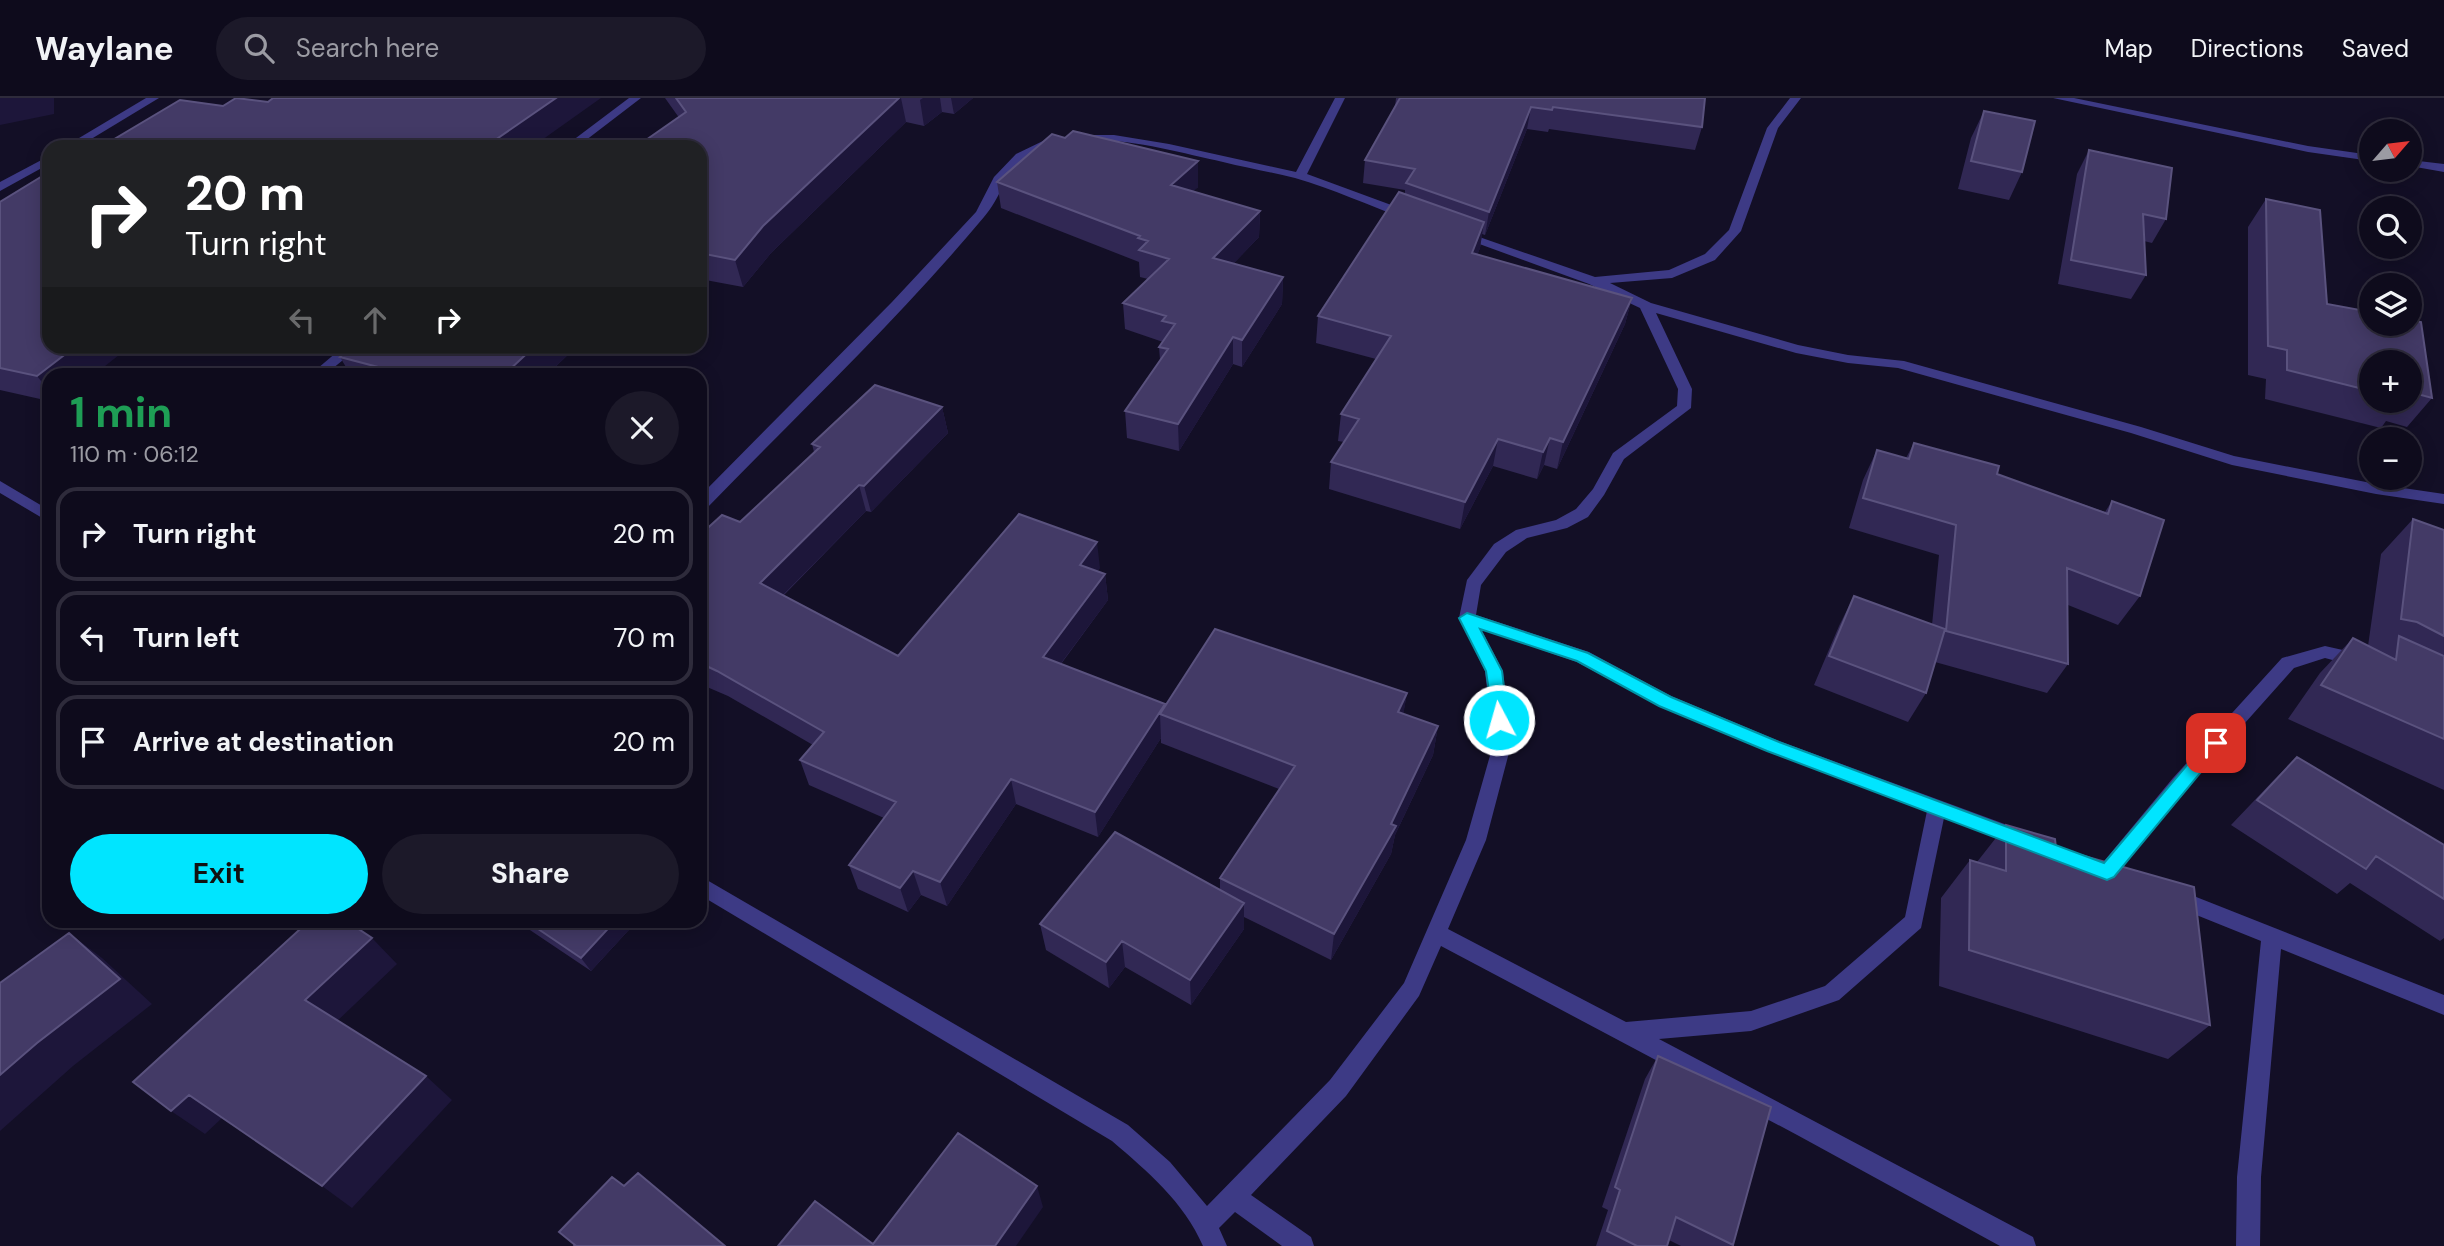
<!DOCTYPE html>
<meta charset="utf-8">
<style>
:root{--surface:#0e0b1c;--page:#1c1929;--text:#f1f3f6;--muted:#9b9ba3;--line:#2e2b3b;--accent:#00e5ff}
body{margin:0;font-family:"DM Sans",sans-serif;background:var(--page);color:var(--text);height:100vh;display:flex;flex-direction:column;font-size:26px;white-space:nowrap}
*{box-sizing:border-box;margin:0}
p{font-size:23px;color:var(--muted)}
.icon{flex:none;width:38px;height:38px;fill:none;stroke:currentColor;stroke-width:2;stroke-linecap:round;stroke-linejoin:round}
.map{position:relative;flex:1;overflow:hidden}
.sheet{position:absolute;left:42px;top:270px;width:665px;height:560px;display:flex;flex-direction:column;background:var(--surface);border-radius:21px;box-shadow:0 4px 18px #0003,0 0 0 2px var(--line)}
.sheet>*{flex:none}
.top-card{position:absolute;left:42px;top:42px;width:665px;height:214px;border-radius:21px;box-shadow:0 4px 18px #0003,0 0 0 2px var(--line);background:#202124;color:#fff;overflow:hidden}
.needle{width:46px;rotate:62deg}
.buttons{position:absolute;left:2359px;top:21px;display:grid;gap:14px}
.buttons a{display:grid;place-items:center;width:63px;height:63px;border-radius:50%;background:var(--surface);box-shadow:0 4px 18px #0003,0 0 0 2px var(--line);font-size:35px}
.pin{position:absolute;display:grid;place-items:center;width:60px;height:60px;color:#fff;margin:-30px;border-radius:14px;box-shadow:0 4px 10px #0006}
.me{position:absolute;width:77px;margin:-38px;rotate:354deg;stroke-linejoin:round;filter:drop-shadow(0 0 5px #0008)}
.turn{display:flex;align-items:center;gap:24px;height:147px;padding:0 28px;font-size:32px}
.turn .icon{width:91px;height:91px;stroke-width:2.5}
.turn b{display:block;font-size:49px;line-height:60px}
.lanes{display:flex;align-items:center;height:66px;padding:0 28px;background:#0003;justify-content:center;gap:35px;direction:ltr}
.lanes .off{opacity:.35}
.round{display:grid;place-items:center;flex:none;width:74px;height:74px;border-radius:37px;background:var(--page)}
.overview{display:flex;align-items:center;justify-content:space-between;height:119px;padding:0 28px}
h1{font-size:42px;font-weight:700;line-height:52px;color:#1e9e55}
.button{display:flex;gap:14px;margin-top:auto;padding:14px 28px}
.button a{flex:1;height:80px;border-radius:42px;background:var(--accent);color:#111;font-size:28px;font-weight:700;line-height:80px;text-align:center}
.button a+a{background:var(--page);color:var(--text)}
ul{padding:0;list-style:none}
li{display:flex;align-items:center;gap:21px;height:94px;margin:0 14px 10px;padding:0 14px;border:4px solid var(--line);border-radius:21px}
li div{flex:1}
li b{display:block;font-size:26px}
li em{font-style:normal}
header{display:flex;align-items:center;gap:42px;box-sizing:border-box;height:98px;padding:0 35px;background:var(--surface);border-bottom:2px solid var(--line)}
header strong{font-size:33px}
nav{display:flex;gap:38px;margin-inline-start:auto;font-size:24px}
.search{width:490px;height:63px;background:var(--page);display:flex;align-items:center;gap:18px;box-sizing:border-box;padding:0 24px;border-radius:38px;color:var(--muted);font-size:26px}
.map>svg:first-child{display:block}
</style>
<header>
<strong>Waylane</strong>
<div class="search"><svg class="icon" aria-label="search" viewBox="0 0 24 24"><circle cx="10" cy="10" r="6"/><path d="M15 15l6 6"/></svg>Search here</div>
<nav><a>Map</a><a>Directions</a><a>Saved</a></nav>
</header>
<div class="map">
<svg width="2444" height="1148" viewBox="0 0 2444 1148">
<rect width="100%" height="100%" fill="#130f26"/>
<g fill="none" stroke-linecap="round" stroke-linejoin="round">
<path fill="#3d3a85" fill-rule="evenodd" d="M146 0H159L78 49H64Z
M629 0H641L577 49H564Z
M1335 0H1345L1307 76 1413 115V121H1405C1369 107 1332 91 1295 80 1271 74 1247 70 1223 64 1171 53 1096 30 1045 50 1004 65 1007 92 984 119 898 222 799 315 706 411L700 412V398L892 204 976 114 994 79 1016 56 1043 43 1079 37H1114L1169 46 1296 74Z
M1790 0H1801L1778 30 1741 133 1715 162 1672 180 1610 185 1651 205 1798 247 1848 257 1904 263 2141 329 2234 358 2376 386 2444 396V406L2376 396 2232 367 2131 335 1898 270 1848 265 1796 255 1656 215 1692 291 1691 310 1624 361 1604 397 1588 419 1567 430 1527 440 1506 454 1481 487 1476 517 1589 554 1671 598 1779 643 2029 735 2032 741 2029 747 2022 749 1944 720 1921 830 1839 902 1751 933 1659 941 2033 1139 2036 1148H2000L1799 1038 1441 848 1419 898 1346 998 1251 1097 1311 1139 1314 1148H1282L1235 1114 1219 1130 1227 1148H1203C1184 1104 1147 1073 1112 1043L700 797V778L1128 1027 1170 1064 1207 1108 1330 982 1404 885 1466 742 1493 647 1485 573 1459 520 1467 482 1494 446 1516 432 1556 422 1576 411 1593 391 1613 355 1677 308 1678 291 1640 210 1589 186 1452 136 1454 133H1462L1595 179 1669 172 1705 156 1729 132 1767 30ZM1481 531 1577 564 1659 608 1767 653 1927 713 1905 819 1825 888 1751 913 1626 924 1448 831 1486 742 1511 647 1503 573Z
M2053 0H2074L2308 48 2371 57V63L2308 54Z
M49 58V66L0 93V84Z
M2410 62 2444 66V74L2410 68Z
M344 248H360L326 276H311Z
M0 383 49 412V424L0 395Z
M2325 548 2365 557 2368 562 2365 567 2359 569 2325 560 2294 570 2187 690 2114 780 2107 782 2100 780 2097 774 2100 768 2173 680 2282 560Z
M2176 791 2444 897V917L2281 851 2261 1079 2260 1148H2236L2237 1079 2261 843 2169 806 2166 800 2169 794Z"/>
</g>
<path fill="#312854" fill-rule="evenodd" d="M665 0H973L954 16 942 14 924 28 906 24 771 155 743 189 700 181V49Z
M1396 0H1705L1702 29 1695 52 1549 31 1548 34 1527 31 1485 137 1482 136 1480 150 1477 157 1632 200 1625 226 1557 371 1544 367 1537 381 1493 368 1460 431 1329 391 1331 364 1344 344 1338 343 1341 316 1376 261 1316 245 1318 218 1405 96V92L1363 85 1365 62 1395 9Z
M1984 13 2022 74 2009 102 1958 91 1971 40Z
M1065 40 1198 63V89L1193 93 1260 113 1259 139 1233 166 1283 179 1282 206 1242 269 1233 266 1179 353 1127 340 1125 313 1160 262 1159 249 1163 244 1125 231 1123 205 1148 181 1140 179 1139 164 1001 110 997 84Z
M2089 52 2166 121 2152 145 2144 143 2146 177 2131 201 2058 186 2077 76Z
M2266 101 2320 112 2327 206 2371 214V226H2410V222L2421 224 2432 300 2407 329 2386 323 2381 330 2265 301 2266 281 2248 277V129ZM2371 264H2410V303H2371Z
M0 104 119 257 49 276V303L0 292Z
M577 248 548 276H350L340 259Z
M942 309 948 335 871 414 866 413 783 498 898 558 1100 470 1097 473 1105 476 1108 502 1061 566 1165 606V608L1407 595 1403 616 1438 628 1433 657 1395 737 1391 756 1331 862 1244 819V831L1191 907 1125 869 1109 890 1046 852 1040 826 1220 792V780L1279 691 1161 645V640L1098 739 1016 706 947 808 921 797 908 814 858 791 849 767 884 720 809 687 800 662 813 647 728 598 700 586V437L740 424 814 354 812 346Z
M1914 345 1997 376 2105 414 2112 403 2140 498 2118 527 2068 507V566L2047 595 1935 564 1926 595 1908 624 1814 587 1839 528 1854 498 1932 527 1939 457 1849 430 1863 382 1877 352 1906 360Z
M2413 421 2444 432V692L2288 621 2320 575 2353 540 2368 548 2381 456Z
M2297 659 2444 747V840L2440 843 2350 785 2337 796 2231 727 2271 685Z
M2006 727 2056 750 2210 927 2168 961 1939 888 1941 800 1970 762 1977 764Z
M515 822H638L591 873Z
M1658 958 1733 1147 1732 1148H1681L1669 1142 1667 1148H1596L1608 1112 1602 1109 1645 981Z"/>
<path fill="#1d163a" d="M0 0H54V16L0 27Z
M556 0H601L532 49H485Z
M899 0H901L906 24 771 155 743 189 735 162 763 128Z
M923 0H940L942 14 924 28 920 2Z
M951 0H973L954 16Z
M1531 9 1527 31 1485 137 1489 114Z
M1198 63V89L1172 113 1171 87Z
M1260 113 1259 139 1213 187V160Z
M1484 124 1480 150 1468 181 1472 155Z
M1283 179 1282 206 1242 269V242Z
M1632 200 1625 226 1557 371 1563 344Z
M1233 239V266L1179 353 1178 326Z
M76 248H124L117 254 119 257 95 276H49V293L37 278Z
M535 248H577L548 276H505Z
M942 309 948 335 871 414 864 388Z
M1550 340 1544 367 1537 381 1543 354Z
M1498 341 1493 368 1460 431 1465 404Z
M859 387 866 413 769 511 760 485Z
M1097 444 1100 470 1083 493 1080 467Z
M1105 476 1108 502 1047 584 1043 559Z
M1407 595 1402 624 1398 614Z
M1165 606 1166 619 1160 616 1161 640 1098 739 1095 714Z
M1438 628 1433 657 1395 737 1391 756 1331 862 1334 836 1391 726Z
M1011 681 1016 706 947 808 940 784Z
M913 773 921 797 908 814 900 790Z
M1244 805V831L1191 907 1190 882Z
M616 822H638L591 873 581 860Z
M69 835 102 860 152 906 73 968 0 1033V977Z
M372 840 397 866 333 927 305 902Z
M1122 843 1125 869 1109 890 1106 864Z
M426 978 452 1002 352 1110 322 1088Z
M189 997 222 1020 205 1036 171 1013Z
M1037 1088 1043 1109 1016 1148H995Z"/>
<path fill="#433a66" stroke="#5a527e" stroke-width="2" d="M236 0 268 4 273 0H556L485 49H101L180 2 223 8Z
M676 0H899L763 128 735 162 700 155V49H636L686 14Z
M1400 0H1705L1702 29 1553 9 1552 12 1531 9 1489 114 1406 85 1415 71 1365 62Z
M1984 13 2035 23 2022 74 1971 63Z
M1073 33 1198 63 1171 87 1260 113 1213 160 1283 179 1242 242 1233 239 1178 326 1125 313 1168 251 1159 249 1175 226 1162 223 1166 218 1123 205 1169 161 1139 152 1148 143 1138 140 1140 138 997 84 1052 36 1065 40Z
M2089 52 2172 70 2166 121 2143 116 2146 177 2071 162Z
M49 74V248H76L37 278 0 270V104Z
M1399 94 1484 124 1472 155 1632 200 1563 344 1550 340 1543 354 1498 341 1465 404 1331 364 1359 321 1341 316 1391 238 1318 218Z
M2266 101 2320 112 2327 206 2371 214V226H2410V222L2421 224 2432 300 2410 294V264H2371V293L2287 272V252L2268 248Z
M354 248H535L505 276H368L378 269 340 259Z
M875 287 942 309 864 388 859 387 760 485 898 558 1019 416 1097 444 1080 467 1105 476 1043 559 1165 606 1095 714 1011 681 940 784 913 773 900 790 849 767 896 704 800 662 824 634 717 573 700 565V437L722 417 740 424 820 349 812 346Z
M1914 345 1999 368 1997 376 2108 416 2112 403 2164 422 2140 498 2067 470 2068 566 1946 533 1956 427 1863 400 1877 352 1909 361Z
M2413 421 2444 432V538L2417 524 2401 521Z
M1854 498 1945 531 1926 595 1829 558Z
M1215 531 1407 595 1398 614 1438 628 1391 726 1396 728 1334 836 1220 780 1295 668 1160 616Z
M2399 538 2444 558V641L2321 587 2353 540 2396 562Z
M2297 659 2444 747V801L2376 758 2366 771 2257 702Z
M2006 727 2055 741 2056 750 2194 789 2210 927 1969 852 1970 762 2006 773Z
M1115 734 1244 805 1190 882 1122 843 1106 864 1040 826Z
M310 822H345L372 840 305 902 426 978 322 1088 189 997 171 1013 133 984Z
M525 822H616L581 860Z
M69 835 120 881 37 945 0 977V885Z
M1658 958 1771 1009 1733 1147 1676 1119 1667 1148H1637L1607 1133 1620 1092 1615 1089Z
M958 1035 1037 1088 995 1148H778L815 1103 873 1146Z
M638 1075 725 1148H574L575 1147 559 1134 612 1079 624 1088Z"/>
<path fill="#00e5ff" stroke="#0095a6" stroke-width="2" d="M1467 515 1588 555 1671 599 1779 644 2104 765 2210 640H2222L2225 645 2114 779 2107 782 1767 653 1659 608 1577 563 1480 531 1502 573 1508 622 1499 629 1494 627 1486 573 1459 520Z"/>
</svg>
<div class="buttons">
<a><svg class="needle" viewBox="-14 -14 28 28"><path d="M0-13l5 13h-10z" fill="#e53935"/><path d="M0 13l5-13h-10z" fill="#9b9ba3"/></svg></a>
<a><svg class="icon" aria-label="search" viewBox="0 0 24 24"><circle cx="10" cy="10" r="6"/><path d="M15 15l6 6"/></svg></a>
<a><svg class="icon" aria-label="layers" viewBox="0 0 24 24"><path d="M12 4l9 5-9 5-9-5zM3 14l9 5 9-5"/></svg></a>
<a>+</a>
<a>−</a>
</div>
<div class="pin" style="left:2216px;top:645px;background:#d93025"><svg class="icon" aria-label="arrive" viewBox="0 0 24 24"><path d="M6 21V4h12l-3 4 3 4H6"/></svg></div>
<svg class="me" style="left:1499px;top:622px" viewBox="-20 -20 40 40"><circle r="17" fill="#00e5ff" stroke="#fff" stroke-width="3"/><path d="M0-11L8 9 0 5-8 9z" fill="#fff"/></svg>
<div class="top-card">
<div class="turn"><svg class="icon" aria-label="right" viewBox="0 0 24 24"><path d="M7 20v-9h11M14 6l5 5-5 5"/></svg><div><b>20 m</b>Turn right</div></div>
<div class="lanes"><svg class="icon off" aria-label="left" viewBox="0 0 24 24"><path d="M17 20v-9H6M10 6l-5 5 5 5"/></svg><svg class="icon off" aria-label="ahead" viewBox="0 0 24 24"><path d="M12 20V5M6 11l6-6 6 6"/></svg><svg class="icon" aria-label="right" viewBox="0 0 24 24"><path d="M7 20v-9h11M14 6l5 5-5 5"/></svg></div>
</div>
<section class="sheet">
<div class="overview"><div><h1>1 min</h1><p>110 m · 06:12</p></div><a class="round"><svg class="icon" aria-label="close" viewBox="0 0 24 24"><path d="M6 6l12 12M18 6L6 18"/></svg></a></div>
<ul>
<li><svg class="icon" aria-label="right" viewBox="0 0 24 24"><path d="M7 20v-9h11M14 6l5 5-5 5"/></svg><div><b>Turn right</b></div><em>20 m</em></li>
<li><svg class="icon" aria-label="left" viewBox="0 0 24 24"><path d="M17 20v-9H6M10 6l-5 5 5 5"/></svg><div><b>Turn left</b></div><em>70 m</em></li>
<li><svg class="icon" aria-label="arrive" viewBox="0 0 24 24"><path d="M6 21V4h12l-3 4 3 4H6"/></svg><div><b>Arrive at destination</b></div><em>20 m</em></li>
</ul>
<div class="button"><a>Exit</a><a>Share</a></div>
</section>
</div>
